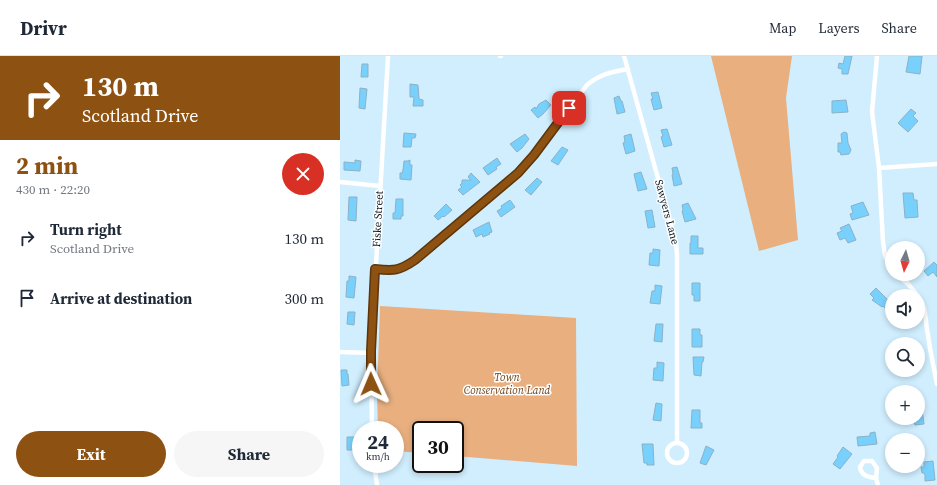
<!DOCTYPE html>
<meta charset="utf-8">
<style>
:root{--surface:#fff;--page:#f6f6f7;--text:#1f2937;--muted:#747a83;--line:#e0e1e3;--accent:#8d5111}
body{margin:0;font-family:"Source Serif 4",serif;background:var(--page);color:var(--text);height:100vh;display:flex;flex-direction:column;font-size:15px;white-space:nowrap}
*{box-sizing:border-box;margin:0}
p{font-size:13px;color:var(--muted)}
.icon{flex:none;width:22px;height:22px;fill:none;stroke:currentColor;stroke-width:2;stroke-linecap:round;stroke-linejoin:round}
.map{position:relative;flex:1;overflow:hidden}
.side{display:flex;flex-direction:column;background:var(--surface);width:340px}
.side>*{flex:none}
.top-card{background:#8d5111;color:#fff;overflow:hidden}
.needle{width:26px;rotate:185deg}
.controls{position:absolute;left:545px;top:185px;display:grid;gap:8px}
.controls a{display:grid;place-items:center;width:40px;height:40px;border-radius:50%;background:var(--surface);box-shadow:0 2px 6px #0003;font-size:20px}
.speed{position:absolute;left:12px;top:365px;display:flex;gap:8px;font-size:20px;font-weight:700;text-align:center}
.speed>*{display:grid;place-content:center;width:52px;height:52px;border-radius:50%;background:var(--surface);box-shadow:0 2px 6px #0003;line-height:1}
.speed small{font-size:10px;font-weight:400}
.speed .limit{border:2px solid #111;border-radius:6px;background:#fff;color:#111}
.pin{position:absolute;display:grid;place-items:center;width:34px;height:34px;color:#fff;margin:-17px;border-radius:8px;box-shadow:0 2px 6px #0006}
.me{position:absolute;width:44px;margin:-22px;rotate:359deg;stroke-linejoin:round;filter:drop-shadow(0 0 3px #0008)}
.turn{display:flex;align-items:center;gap:14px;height:84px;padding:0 16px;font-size:18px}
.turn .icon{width:52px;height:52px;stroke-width:2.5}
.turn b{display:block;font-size:28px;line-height:34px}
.round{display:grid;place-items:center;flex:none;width:42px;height:42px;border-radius:21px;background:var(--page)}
.summary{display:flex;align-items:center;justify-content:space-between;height:68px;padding:0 16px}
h1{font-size:24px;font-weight:700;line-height:30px;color:var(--accent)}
.primary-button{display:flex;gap:8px;margin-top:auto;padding:8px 16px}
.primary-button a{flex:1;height:46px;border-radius:24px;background:var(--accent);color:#fff;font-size:16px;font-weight:700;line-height:46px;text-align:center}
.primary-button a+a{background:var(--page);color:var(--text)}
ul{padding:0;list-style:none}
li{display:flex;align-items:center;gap:12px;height:60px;padding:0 16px}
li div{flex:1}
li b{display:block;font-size:15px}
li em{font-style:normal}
header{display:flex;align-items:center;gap:24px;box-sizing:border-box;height:56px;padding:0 20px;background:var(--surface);border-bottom:1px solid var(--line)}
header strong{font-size:19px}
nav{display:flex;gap:22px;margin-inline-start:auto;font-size:14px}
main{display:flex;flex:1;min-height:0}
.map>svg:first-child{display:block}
</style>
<header>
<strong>Drivr</strong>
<nav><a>Map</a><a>Layers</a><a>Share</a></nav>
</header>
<main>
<section class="side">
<div class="top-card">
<div class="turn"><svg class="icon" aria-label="right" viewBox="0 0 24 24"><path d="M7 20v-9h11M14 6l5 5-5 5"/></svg><div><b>130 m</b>Scotland Drive</div></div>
</div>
<div class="summary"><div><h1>2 min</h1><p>430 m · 22:20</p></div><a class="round" style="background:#d93025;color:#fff"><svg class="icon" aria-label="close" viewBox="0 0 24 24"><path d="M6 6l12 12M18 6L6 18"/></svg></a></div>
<ul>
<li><svg class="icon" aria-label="right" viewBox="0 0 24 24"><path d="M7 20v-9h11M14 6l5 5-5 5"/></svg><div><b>Turn right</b><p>Scotland Drive</p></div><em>130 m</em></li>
<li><svg class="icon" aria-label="arrive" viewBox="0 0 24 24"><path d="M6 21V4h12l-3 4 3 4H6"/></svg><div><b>Arrive at destination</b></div><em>300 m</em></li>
</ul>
<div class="primary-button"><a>Exit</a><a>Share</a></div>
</section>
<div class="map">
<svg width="597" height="429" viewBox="0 0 597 429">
<rect width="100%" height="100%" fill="#d0eefe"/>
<path fill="#e9af7f" d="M371 0H452L446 42 458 184 419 195Z
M40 250 236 262 237 410 115 400V374H81V397L55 395V374H38L37 337Z"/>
<path fill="#78d0fc" stroke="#8db1c5" d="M505 0H512L508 18H502V13L498 12 499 7 503 8Z
M569 0H582L580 18 566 16Z
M22 8H28V21H21Z
M70 28 78 29 79 43 83 44V50H73L74 41H70Z
M20 32 27 33 25 53 19 52Z
M318 36 322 52 314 54 311 43H313L311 37Z
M279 40 281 45H282L285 56 277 58 274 42Z
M206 44 211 49 203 58 198 62 191 54 195 51 196 53 199 48Z
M506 44 508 56 492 57V45Z
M571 53 576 57 573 60 578 65 568 76 558 67Z
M327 73 332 89 324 91 321 81 323 80 321 74Z
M504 76 507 77 508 87 511 94 509 98 501 99 500 96H498V87H502L501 78Z
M64 77 76 78 75 82H72L71 91H63Z
M185 78 189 83 182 92 177 96 170 88Z
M291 78 295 95 286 98 283 87 285 86 284 80Z
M222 91 228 94 218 109 211 105Z
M157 102 161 108 156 111 157 113 148 119 143 112Z
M15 104 21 105 20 115 4 114V106L15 107Z
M70 104V109H72L71 124 60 123V117H62L63 114 64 105H68Z
M337 111 342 128 334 130 332 119 333 118 332 112Z
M301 116 307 133 298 135 294 118Z
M131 117 140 126 123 139 118 134 122 131 120 129 122 127V124H131L128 121Z
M197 122 202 126 191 139 185 134Z
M563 137H573L574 144H577L578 161 565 162Z
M9 141H17L16 165 8 164Z
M56 143H63V160H61V163H53V157H55Z
M170 144 175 151 161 161 157 155 162 152 161 150Z
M523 146 529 159 512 164 510 158 513 157 511 150Z
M348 147 356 163 345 166 342 155 343 154 342 149Z
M106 148 112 154 104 161 103 160 98 164 94 160Z
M312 154 315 171 308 172 305 155Z
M149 166 152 176 149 177 150 178 143 181 142 178 136 181 133 174Z
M509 168 516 184 508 187 505 182 500 184 497 177 502 175 500 172Z
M351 180H358V192H363V198H350V187H351Z
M313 193 320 194 319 210 309 209 310 197H313Z
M594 206 597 209V221L593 216 588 220 584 215Z
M9 220 16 221 14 242 6 241 7 225H9Z
M352 227H360V245H354V239H352Z
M315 229 322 230 320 248 310 247 312 235H315Z
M536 232 552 248 547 254 543 250 542 251 532 244 534 242 530 238Z
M8 256H15L14 269 7 268Z
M316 268H323L322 286 314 285Z
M352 273H360V279H362V291H352Z
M353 301H364L363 306H362L361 320 354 319Z
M317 306 324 307 323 325 313 324 314 312H317Z
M1 314H7V318H8L9 329 2 330Z
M578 345H581L584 368 575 369 573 362H578Z
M316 347 322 348 321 365 313 364Z
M352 354H360V367H362V372H351Z
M535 376 537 388 518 390 517 381 530 380V377Z
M7 381H15V394H7Z
M302 388H313L314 409H307V407H304Z
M366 390 374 394 366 409 360 407Z
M503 391 512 398 500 413 493 408 498 401 497 400Z
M593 405 595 424 585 425V419L584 417H582L581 411H584V406Z"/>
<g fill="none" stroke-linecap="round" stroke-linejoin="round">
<path stroke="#fff" stroke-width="4.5" d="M160 0H161
M284 0 336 187 337 199V387
M537 0 532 56 539 112 543 186 545 199 550 212 552 213
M539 112 597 108
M0 126 40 130
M35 213C54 215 59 215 75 204L186 109 247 29C260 18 272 16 288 13
M557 218 568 228 578 240
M578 240C587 251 585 266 588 279 590 295 594 312 597 328
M0 296 31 297
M32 374 31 295 48 0
M327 397a10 10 0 1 1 20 0a10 10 0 1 1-20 0Z
M34 408 37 429
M536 422C529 421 521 420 520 411L524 405H532L537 412 536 422 538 429"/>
</g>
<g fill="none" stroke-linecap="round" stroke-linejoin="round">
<g stroke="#5c350b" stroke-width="10">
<path id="route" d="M31 328V295L35 213C54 215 59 215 75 204L178 117 194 99 229 52"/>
</g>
<use href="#route" stroke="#8d5111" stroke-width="7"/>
</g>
<g text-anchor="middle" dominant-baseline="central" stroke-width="3" stroke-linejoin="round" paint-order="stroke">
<g font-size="11" fill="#0e1c23" stroke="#fff">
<text transform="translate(327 156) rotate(75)">Sawyers Lane</text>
<text transform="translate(38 163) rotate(-87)">Fiske Street</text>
</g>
<g font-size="11" font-style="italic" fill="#70451c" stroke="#fff">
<text x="167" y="321">Town<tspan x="167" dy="13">Conservation Land</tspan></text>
</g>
</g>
</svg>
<div class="controls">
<a><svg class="needle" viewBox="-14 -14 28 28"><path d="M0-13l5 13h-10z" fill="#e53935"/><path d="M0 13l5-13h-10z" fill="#747a83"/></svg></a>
<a><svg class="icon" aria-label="sound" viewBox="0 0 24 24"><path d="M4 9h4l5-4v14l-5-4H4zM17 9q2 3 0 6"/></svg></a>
<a><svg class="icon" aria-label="search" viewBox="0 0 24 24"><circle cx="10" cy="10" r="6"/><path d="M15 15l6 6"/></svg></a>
<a>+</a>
<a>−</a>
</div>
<div class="speed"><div>24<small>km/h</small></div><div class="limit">30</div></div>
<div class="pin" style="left:229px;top:52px;background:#d93025"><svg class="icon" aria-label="arrive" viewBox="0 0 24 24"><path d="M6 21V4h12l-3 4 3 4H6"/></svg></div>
<svg class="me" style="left:31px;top:328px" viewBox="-20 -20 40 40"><path d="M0-17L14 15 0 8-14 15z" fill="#8d5111" stroke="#fff" stroke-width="4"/></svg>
</div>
</main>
